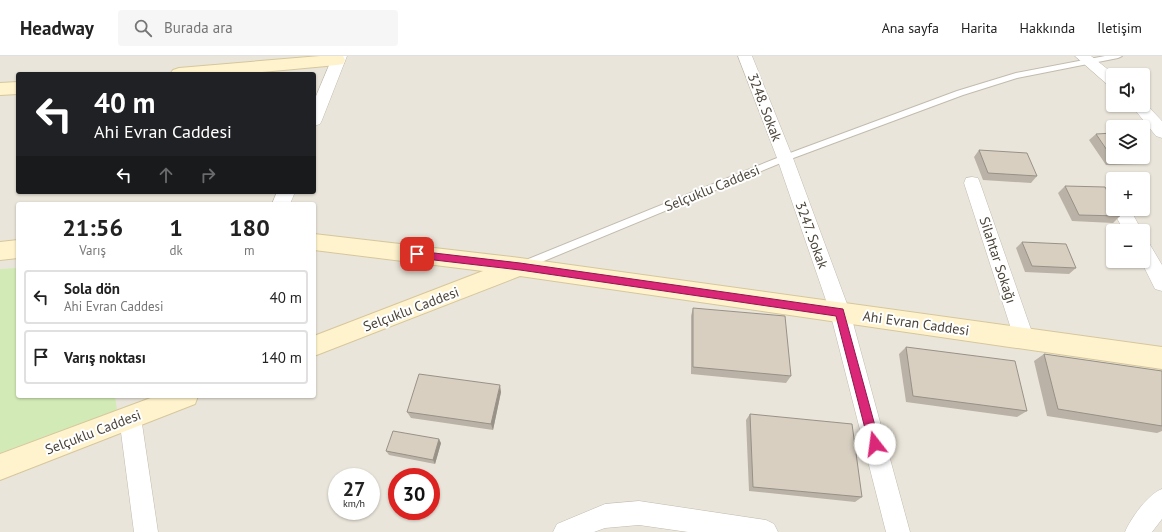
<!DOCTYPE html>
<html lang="tr">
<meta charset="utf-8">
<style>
:root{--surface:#fff;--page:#f6f6f6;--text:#222;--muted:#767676;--line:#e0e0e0}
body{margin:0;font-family:"PT Sans",sans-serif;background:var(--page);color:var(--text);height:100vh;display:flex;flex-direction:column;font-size:15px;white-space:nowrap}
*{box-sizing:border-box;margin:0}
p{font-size:13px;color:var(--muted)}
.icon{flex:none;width:22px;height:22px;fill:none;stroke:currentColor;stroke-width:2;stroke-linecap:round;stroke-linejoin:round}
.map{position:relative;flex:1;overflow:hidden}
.details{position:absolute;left:16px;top:146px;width:300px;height:196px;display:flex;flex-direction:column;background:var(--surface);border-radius:4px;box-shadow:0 1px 3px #0004}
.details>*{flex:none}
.guide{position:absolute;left:16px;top:16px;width:300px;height:122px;border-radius:4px;box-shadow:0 1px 3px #0004;background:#202124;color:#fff;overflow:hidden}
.fabs{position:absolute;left:1106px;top:12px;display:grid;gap:8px}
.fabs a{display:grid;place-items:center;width:44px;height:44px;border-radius:4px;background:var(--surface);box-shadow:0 1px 3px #0004;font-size:20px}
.speed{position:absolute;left:328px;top:412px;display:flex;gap:8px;font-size:20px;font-weight:700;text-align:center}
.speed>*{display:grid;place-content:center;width:52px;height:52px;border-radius:50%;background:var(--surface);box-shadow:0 1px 3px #0004;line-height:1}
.speed small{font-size:10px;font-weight:400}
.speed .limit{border:6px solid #d22;background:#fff;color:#111}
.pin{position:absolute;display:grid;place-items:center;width:34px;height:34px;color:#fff;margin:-17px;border-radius:8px;box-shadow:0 2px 6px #0006}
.me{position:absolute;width:44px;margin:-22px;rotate:345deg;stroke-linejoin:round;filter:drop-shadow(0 0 3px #0008)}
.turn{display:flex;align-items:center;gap:14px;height:84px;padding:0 12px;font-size:18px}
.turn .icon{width:52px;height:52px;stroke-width:2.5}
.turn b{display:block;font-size:28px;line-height:34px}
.lanes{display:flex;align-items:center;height:38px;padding:0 12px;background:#0003;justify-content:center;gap:20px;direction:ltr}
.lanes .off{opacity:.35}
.eta{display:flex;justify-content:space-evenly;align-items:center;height:68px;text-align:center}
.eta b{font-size:24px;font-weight:800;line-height:28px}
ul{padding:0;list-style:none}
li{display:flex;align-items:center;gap:12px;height:54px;margin:0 8px 6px;padding:0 4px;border:2px solid var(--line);border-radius:4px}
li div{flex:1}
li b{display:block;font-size:15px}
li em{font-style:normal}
header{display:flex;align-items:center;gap:24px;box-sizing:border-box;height:56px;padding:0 20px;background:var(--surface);border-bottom:1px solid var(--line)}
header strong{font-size:19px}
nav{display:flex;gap:22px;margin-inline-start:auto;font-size:14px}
.search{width:280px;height:36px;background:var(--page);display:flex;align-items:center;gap:10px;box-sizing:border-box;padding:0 14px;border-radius:4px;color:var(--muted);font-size:15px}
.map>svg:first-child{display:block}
</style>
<header>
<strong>Headway</strong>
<div class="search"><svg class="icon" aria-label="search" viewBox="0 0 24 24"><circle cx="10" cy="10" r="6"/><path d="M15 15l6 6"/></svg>Burada ara</div>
<nav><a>Ana sayfa</a><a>Harita</a><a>Hakkında</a><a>İletişim</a></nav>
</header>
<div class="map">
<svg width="1162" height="476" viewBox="0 0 1162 476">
<rect width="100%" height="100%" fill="#f6f3ec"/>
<path fill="#eae5da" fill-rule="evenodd" d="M0 0H1162V476H0ZM18 18H314V136H18ZM1113 19H1143V49H1113ZM1113 71H1143V101H1113ZM1113 123H1143V153H1113ZM18 148H314V340H18ZM1113 175H1143V205H1113ZM337 421H371V455H337ZM397 421H431V455H397Z"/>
<path fill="#d2eab5" d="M18 212V340H115L117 354 0 397V213Z"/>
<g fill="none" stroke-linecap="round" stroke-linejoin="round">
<g stroke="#c2bbae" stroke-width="2">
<path id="lane" d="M1105 0H1122L1118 2 1017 22 963 39 788 104 527 212H521L519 209 521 206 782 100 957 35 1016 17Z"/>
</g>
<g stroke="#c2bbae" stroke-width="1">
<path id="street" d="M333 0H347L322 64 320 68 314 70V45Z
M738 0H752L793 102 850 256 910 476H886L830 256 777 102Z
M1075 0H1091L1115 19H1113V30L1108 29Z
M1143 45 1162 65V82L1156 80 1131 49H1143Z
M972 121 978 122 980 127 1034 282 1031 288 1024 291 1017 288 1014 282 964 127 966 122Z
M277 136H295L290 148H272Z
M1113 152V153H1130L1142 175H1124L1112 153Z
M1143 185 1149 187 1162 209V235L1155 233 1141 205H1143Z
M130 351 138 354 141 361 158 476H134L119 361 122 354Z
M1162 433V463L1152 476H1125C1131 462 1148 438 1162 433Z
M639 445 766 464 774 468 778 476H688L639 469 605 472 594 476H553L557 468 605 448Z"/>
</g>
<g stroke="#d6c79b" stroke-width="2">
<path id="secondary" d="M320 0H343L345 4 343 8 337 9 242 18H170L173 14 179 12Z
M18 26V38L0 39V27Z
M314 178 520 202 1162 291V313L520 220 314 300V280L483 215 314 194Z
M18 184V202L0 204V186Z
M156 340H198L195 348 0 424V398Z"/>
</g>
<use href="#lane" fill="#fff" fill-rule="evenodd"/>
<use href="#street" fill="#fff" fill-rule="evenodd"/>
<use href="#secondary" fill="#fff3cd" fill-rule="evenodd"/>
</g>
<path fill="#bab2a6" d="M1096 78 1147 101 1140 108 1106 109 1089 84Z
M979 94 1037 120 1031 127 983 124 974 101Z
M1065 130 1120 160 1113 167 1072 165 1058 137Z
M1022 186 1076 212 1069 218 1025 216 1016 192Z
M693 252 791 320 786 327 691 318V260Z
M906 291 1027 355 1017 361 906 346 899 298Z
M1044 298 1162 315V375L1157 377 1047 360 1034 305Z
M501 336 493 374 411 362 407 356Z
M750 358 862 441 855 446 749 435 746 364Z
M441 387 435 408 389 399 386 395Z"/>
<path fill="#979187" d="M500 329 501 336 493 374 491 368Z
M439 383 441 387 435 408 433 404Z"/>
<path fill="#d8cfc1" stroke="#979187" d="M1113 77V101H1143V95L1147 101 1113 103 1096 78Z
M979 94 1027 97 1037 120 988 117Z
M1065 130 1105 131 1113 146V153H1117L1120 160 1079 159Z
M1022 186 1066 188 1076 212 1032 210Z
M693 252 785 260 791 320 693 311Z
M906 291 1015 305 1027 355 913 340Z
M1044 298 1162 315V370L1058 353Z
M419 318 500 329 491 368 407 356Z
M750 358 852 368 862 441 753 431Z
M393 375 439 383 433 404 386 395Z"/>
<path fill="#db2777" stroke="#8e194d" d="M417 195 520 207 843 253 880 388 878 392 875 393 871 392 869 388 836 260 520 214 417 202 412 198Z"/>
<g text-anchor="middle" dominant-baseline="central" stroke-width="4" stroke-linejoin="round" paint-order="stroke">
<g font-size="14" fill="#4b4439" stroke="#fff">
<text transform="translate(765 51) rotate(69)">3248. Sokak</text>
<text transform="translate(712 132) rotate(-22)">Selçuklu Caddesi</text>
<text transform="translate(812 179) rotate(70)">3247. Sokak</text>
<text transform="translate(998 204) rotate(72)">Silahtar Sokağı</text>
<text transform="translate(411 253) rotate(-21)">Selçuklu Caddesi</text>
<text transform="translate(916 267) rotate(8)">Ahi Evran Caddesi</text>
<text transform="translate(93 376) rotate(-21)">Selçuklu Caddesi</text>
</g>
</g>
</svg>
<div class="fabs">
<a><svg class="icon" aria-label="sound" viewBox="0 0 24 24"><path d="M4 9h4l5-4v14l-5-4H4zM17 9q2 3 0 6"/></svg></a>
<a><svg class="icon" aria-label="layers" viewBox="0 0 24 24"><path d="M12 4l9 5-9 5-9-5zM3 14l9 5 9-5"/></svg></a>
<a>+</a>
<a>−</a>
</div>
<div class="speed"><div>27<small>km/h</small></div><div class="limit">30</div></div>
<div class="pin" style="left:417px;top:198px;background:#d93025"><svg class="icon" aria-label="arrive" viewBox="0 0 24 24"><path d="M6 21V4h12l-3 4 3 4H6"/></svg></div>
<svg class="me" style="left:875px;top:388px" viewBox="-20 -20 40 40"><circle r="19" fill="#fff"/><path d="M0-13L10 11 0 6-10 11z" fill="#db2777"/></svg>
<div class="guide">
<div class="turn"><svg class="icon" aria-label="left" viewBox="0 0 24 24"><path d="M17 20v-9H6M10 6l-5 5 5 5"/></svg><div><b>40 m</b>Ahi Evran Caddesi</div></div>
<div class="lanes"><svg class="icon" aria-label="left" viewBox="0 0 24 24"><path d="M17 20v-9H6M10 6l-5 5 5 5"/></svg><svg class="icon off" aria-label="ahead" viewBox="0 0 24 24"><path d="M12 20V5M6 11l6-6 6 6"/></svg><svg class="icon off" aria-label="right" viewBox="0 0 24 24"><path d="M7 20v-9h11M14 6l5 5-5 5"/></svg></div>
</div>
<section class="details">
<div class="eta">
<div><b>21:56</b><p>Varış</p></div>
<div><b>1</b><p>dk</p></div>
<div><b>180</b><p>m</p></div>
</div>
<ul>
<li><svg class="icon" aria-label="left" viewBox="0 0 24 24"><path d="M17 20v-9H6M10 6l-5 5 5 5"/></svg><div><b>Sola dön</b><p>Ahi Evran Caddesi</p></div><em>40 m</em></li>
<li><svg class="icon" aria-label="arrive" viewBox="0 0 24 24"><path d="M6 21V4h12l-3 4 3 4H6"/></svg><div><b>Varış noktası</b></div><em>140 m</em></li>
</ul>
</section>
</div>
